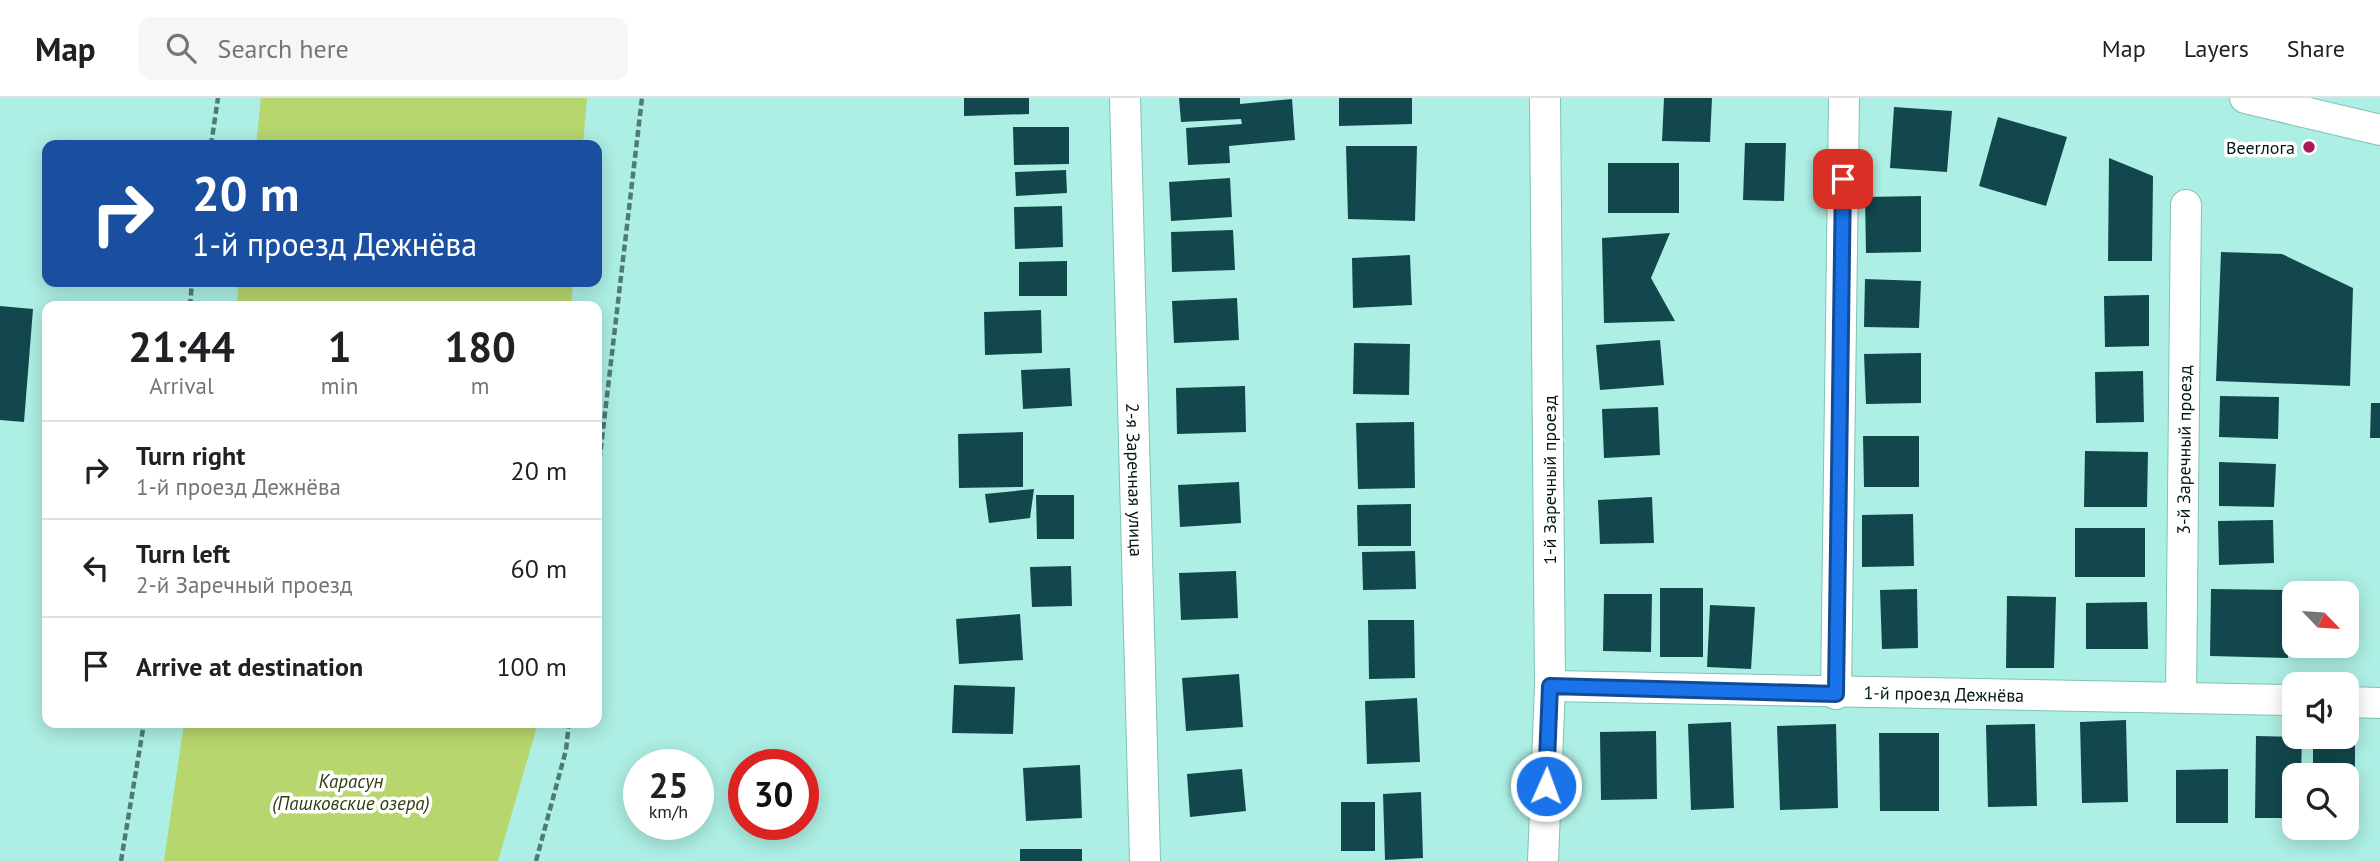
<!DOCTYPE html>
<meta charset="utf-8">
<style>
:root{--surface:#fff;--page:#f6f6f6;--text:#202124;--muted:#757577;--line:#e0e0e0}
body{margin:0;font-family:"PT Sans",sans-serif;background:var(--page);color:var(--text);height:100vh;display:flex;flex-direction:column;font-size:26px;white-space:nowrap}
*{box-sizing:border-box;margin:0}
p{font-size:23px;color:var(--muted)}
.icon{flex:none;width:38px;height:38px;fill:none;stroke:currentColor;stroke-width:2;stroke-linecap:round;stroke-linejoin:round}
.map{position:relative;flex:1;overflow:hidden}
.panel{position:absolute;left:42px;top:203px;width:560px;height:427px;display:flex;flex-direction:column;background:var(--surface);border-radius:14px;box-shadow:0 4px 18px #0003}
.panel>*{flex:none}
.guide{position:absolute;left:42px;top:42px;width:560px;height:147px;border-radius:14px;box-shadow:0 4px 18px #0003;background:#1a4fa0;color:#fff;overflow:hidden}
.needle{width:46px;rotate:115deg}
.fabs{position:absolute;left:2282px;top:483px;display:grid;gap:14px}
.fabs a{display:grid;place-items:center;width:77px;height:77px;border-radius:14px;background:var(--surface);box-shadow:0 4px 18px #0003;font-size:35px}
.speed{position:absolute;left:623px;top:651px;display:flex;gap:14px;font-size:35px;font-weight:700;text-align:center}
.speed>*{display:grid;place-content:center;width:91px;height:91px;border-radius:50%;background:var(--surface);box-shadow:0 4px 18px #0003;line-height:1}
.speed small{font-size:18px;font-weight:400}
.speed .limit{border:10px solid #d22;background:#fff;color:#111}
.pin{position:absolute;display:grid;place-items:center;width:60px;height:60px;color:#fff;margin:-30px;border-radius:14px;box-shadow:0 4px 10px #0006}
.me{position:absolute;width:77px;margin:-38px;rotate:2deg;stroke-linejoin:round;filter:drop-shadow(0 0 5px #0008)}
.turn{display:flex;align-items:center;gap:24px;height:147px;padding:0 35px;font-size:32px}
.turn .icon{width:91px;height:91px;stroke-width:2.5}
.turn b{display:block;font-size:49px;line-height:60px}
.eta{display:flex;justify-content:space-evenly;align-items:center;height:119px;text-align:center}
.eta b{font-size:42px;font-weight:700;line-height:49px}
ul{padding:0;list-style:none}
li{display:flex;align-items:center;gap:21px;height:98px;padding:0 35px;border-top:2px solid var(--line)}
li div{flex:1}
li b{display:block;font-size:26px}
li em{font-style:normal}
header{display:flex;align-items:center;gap:42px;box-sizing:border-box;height:98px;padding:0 35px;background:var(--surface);border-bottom:2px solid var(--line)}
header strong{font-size:33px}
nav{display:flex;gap:38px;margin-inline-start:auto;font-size:24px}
.search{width:490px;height:63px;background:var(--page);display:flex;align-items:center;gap:18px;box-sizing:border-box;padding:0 24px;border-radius:14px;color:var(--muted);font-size:26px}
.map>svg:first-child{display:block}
</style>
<header>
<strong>Map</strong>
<div class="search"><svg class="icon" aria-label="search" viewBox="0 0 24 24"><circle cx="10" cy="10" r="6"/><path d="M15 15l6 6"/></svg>Search here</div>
<nav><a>Map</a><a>Layers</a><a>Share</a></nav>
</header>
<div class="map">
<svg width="2380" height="763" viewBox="0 0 2380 763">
<rect width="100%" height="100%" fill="#adefe4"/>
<path fill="#b7d66d" d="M261 0H587L583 47H256Z
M239 184H573L571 208H236Z
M184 625H538L498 763H164Z"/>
<path fill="#12484d" d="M964 0H1029V16L964 18Z
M1179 0H1240V6L1292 1 1295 42 1229 48 1230 65 1188 67 1186 30 1242 26 1241 21 1181 24Z
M1339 0H1412V26L1339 28Z
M1664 0H1712L1710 44 1662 43Z
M1894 9 1952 13 1947 74 1890 70Z
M1998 19 2067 39 2046 108 1979 88Z
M1013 29H1069V66L1014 67Z
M1745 45H1786L1784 103 1743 102Z
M1346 48H1417L1415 123 1348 121Z
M2109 60 2153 78 2152 163H2108Z
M1608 65H1679V115H1608Z
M1066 72 1067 95 1016 98 1015 74Z
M1230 80 1232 119 1171 123 1169 84Z
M1921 98V154L1866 155 1865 99Z
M1062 108 1063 149 1015 151 1014 109Z
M1233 132 1235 172 1172 174 1171 134Z
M1670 135 1651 180 1675 223 1604 225 1602 140Z
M2221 154 2282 156 2353 190 2350 288 2216 283Z
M1410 157 1412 207 1353 210 1352 160Z
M1067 163V198H1019V164Z
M1865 181 1921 183 1919 230 1864 229Z
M2149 197V248L2105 249 2104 198Z
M1237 200 1239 242 1174 245 1172 203Z
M0 208 33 211 24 324 0 322Z
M1041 212 1042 255 985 257 984 214Z
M1660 242 1664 287 1600 292 1596 247Z
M1354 245 1410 246 1409 297 1353 296Z
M1921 255V305L1866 306 1864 256Z
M1070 270 1072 308 1023 311 1021 272Z
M2143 273 2144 324 2096 325 2095 274Z
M1245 288 1246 334 1177 336 1176 290Z
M2220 298 2279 299 2278 341 2219 339Z
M2371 305H2380V340H2370Z
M1658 309 1660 357 1604 360 1602 311Z
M1414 324 1415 390 1358 391 1356 325Z
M1023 334V389L959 390 958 336Z
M1863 338H1919V389H1864Z
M2085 353 2148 354 2147 409H2084Z
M2219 364 2276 366 2274 409 2219 408Z
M1239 384 1241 425 1180 429 1178 387Z
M1034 391 1030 420 989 425 985 396Z
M1036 397H1074V441H1037Z
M1652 399 1654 445 1600 446 1598 402Z
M1411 406V448H1358L1357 407Z
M1913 416 1914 468 1862 469V417Z
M2273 422 2274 465 2219 467 2218 423Z
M2075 430H2145V479H2075Z
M1415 453 1416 491 1363 492 1362 454Z
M1071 468 1072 508 1032 509 1030 469Z
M1236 473 1238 520 1181 522 1179 475Z
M1660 490H1703V559H1660Z
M1917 491 1918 550 1882 551 1880 492Z
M2211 491 2290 492 2288 560 2210 558Z
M1604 496H1652L1651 554 1603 553Z
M2007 498 2056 499 2054 570H2006Z
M2147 504 2148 551H2086V505Z
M1710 507 1755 509 1751 571 1707 569Z
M1020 516 1023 562 959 566 956 521Z
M1368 522H1414L1415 580 1369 581Z
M1239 576 1243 629 1186 633 1182 580Z
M954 587 1015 589 1013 636 952 635Z
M1417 600 1420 664 1367 666 1365 603Z
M2126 622 2128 704 2082 705 2080 624Z
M1731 624 1734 710 1691 712 1688 626Z
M1836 626 1838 710 1780 712 1777 628Z
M2035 626 2037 708 1988 709 1986 627Z
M2347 631H2355V708H2347V677H2313V639H2347Z
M1656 633 1657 701 1601 702 1600 634Z
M1879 635H1939V713H1880Z
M2256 638 2302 639 2301 677H2294V720H2255Z
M1080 667 1082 720 1026 723 1023 670Z
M1242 671 1246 713 1190 719 1187 676Z
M2228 671V725H2176V672Z
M1421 694 1423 760 1385 762 1383 696Z
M1341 704H1375V753H1341Z
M1020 751H1082V763H1020Z"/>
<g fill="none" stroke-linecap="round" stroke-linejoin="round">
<g stroke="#81c2b7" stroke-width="32">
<g id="street">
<path id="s1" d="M1125 0 1145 763"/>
<path d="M2245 0 2380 32"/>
<path id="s2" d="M1550 588 2294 602"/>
<path d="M1836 596 1844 0"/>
<path id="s3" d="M2181 599 2186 107"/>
<path d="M2347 604 2380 605"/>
<path d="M1543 763 1550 588 1545 0"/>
</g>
</g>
<path stroke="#4f7b74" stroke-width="4.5" stroke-dasharray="7 3.5" stroke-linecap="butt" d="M211 47 218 0
M190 208 192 184
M597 383 642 0
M121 763 144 625
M536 763 566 652 569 625"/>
<use href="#street" stroke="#fff" stroke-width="30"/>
</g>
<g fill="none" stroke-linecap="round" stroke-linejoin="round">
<g stroke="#114b97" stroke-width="18">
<path id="route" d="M1546 688 1550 588 1836 596 1843 81"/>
</g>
<use href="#route" stroke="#1a73e8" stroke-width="12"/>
</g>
<circle fill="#ab1c56" stroke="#fff" stroke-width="2.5" cx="2309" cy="49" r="7"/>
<g text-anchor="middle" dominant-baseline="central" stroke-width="7" stroke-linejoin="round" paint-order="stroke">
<g font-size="18" fill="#001815" stroke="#fff" text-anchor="end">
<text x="2295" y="49">Beerлога</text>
</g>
<g font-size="18" fill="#001815" stroke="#fff">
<text stroke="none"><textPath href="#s3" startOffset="247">3-й Заречный проезд</textPath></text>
<text stroke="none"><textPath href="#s1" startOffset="382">2-я Заречная улица</textPath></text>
<text transform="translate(1549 382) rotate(-90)">1-й Заречный проезд</text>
<text stroke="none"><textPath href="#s2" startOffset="394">1-й проезд Дежнёва</textPath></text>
</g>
<g font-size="19" font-style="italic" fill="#303c10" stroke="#fff">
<text x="351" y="683">Карасун<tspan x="351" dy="22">(Пашковские озера)</tspan></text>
</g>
</g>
</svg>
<div class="fabs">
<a><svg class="needle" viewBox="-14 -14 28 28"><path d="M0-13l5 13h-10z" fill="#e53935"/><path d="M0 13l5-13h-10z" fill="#757577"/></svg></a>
<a><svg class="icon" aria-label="sound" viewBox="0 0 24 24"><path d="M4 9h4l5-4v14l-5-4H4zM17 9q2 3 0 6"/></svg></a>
<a><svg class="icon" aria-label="search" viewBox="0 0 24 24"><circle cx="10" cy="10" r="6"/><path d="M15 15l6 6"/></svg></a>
</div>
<div class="speed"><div>25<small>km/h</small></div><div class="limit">30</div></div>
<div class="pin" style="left:1843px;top:81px;background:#d93025"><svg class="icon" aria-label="arrive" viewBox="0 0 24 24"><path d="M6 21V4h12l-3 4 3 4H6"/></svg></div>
<svg class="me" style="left:1546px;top:688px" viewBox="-20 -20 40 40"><circle r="17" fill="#1a73e8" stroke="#fff" stroke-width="3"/><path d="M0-11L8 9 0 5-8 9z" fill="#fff"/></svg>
<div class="guide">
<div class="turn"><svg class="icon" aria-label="right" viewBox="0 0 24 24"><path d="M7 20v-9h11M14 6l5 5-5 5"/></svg><div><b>20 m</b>1-й проезд Дежнёва</div></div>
</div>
<section class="panel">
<div class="eta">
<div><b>21:44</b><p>Arrival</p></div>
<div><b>1</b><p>min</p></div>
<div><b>180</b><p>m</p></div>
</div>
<ul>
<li><svg class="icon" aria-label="right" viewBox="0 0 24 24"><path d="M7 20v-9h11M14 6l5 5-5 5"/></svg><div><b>Turn right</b><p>1-й проезд Дежнёва</p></div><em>20 m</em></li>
<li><svg class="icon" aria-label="left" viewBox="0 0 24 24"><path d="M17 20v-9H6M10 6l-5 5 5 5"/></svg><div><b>Turn left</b><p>2-й Заречный проезд</p></div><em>60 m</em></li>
<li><svg class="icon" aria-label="arrive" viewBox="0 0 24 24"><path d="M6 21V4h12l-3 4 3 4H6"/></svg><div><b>Arrive at destination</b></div><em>100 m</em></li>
</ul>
</section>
</div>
